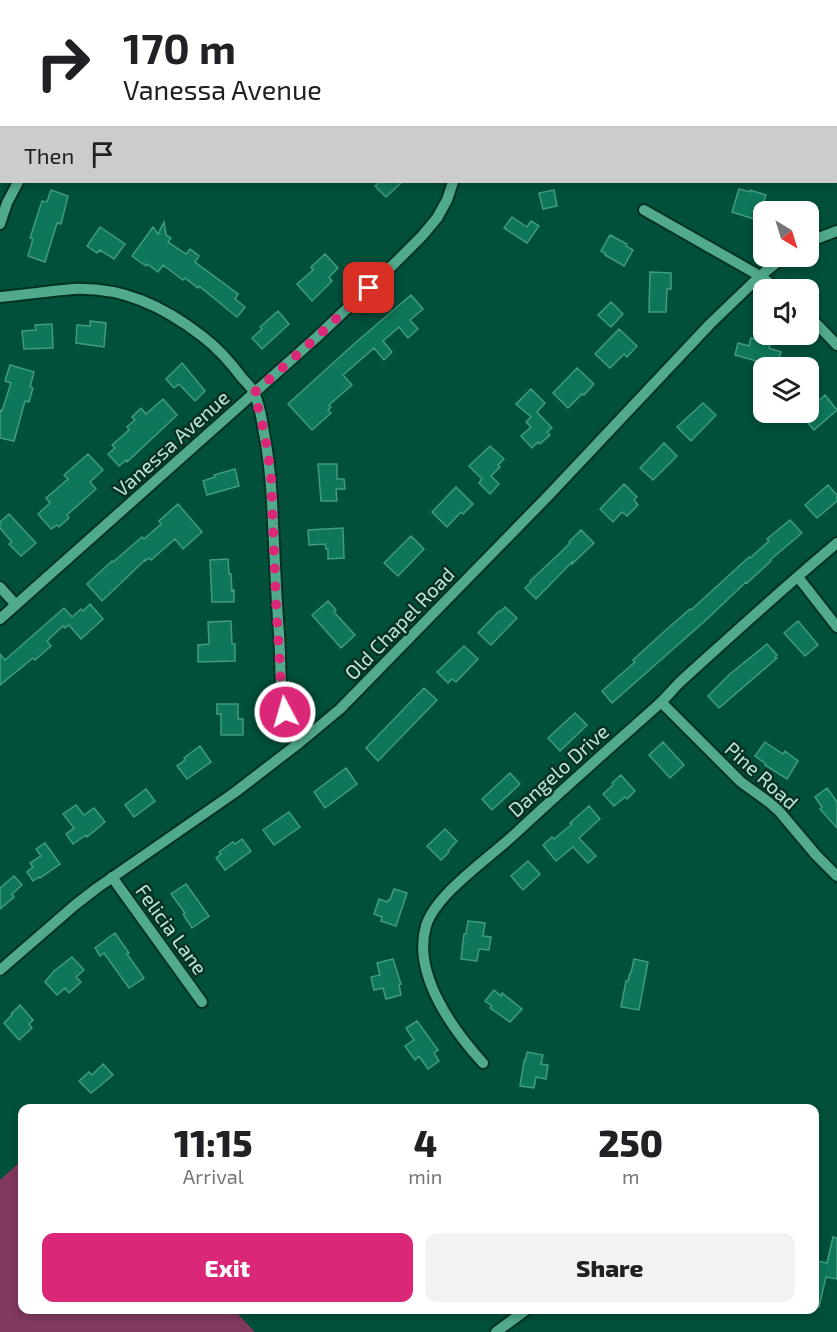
<!DOCTYPE html>
<style>
:root{--surface:#fff;--page:#f2f2f2;--text:#202124;--muted:#757577;--accent:#db2777}
body{margin:0;font-family:"Exo 2",sans-serif;background:var(--page);color:var(--text);height:100vh;display:flex;flex-direction:column;font-size:22px;white-space:nowrap}
*{box-sizing:border-box;margin:0}
p{font-size:20px;color:var(--muted)}
.icon{flex:none;width:33px;height:33px;fill:none;stroke:currentColor;stroke-width:2;stroke-linecap:round;stroke-linejoin:round}
.map{position:relative;flex:1;overflow:hidden}
.drawer{position:absolute;left:18px;top:1104px;width:801px;height:210px;display:flex;flex-direction:column;background:var(--surface);border-radius:12px;box-shadow:0 3px 9px #0003}
.drawer>*{flex:none}
.top-card{position:absolute;left:0px;top:0px;width:837px;height:183px;box-shadow:0 3px 9px #0003;background:#fff;color:var(--text);overflow:hidden}
.needle{width:39px;rotate:142deg}
.controls{position:absolute;left:753px;top:201px;display:grid;gap:12px}
.controls a{display:grid;place-items:center;width:66px;height:66px;border-radius:12px;background:var(--surface);box-shadow:0 3px 9px #0003;font-size:30px}
.pin{position:absolute;display:grid;place-items:center;width:51px;height:51px;color:#fff;margin:-26px;border-radius:12px;box-shadow:0 3px 9px #0006}
.me{position:absolute;width:66px;margin:-33px;rotate:354deg;stroke-linejoin:round;filter:drop-shadow(0 0 4px #0008)}
.turn{display:flex;align-items:center;gap:21px;height:126px;padding:0 24px;font-size:27px}
.turn .icon{width:78px;height:78px;stroke-width:2.5}
.turn b{display:block;font-size:42px;line-height:51px}
.then{display:flex;align-items:center;height:57px;padding:0 24px;background:#0003;gap:12px;font-size:22px}
.eta{display:flex;justify-content:space-evenly;align-items:center;height:102px;text-align:center}
.eta b{font-size:36px;font-weight:800;line-height:42px}
.primary-button{display:flex;gap:12px;margin-top:auto;padding:12px 24px}
.primary-button a{flex:1;height:69px;border-radius:12px;background:var(--accent);color:#fff;font-size:24px;font-weight:800;line-height:69px;text-align:center}
.primary-button a+a{background:var(--page);color:var(--text)}
.map>svg:first-child{display:block}
</style>
<div class="map">
<svg width="837" height="1332" viewBox="0 0 837 1332">
<rect width="100%" height="100%" fill="#00503b"/>
<path fill="#813960" d="M22 1160V1310H234L255 1332H0V1180Z"/>
<path fill="#a1557d" d="M375 0H621L623 1 377 2Z"/>
<path fill="#0e765a" stroke="#419b7d" stroke-width="1.5" d="M380 182H402L386 197 375 186Z
M739 189 750 192V190L766 195 757 220 732 212Z
M51 190 68 196 61 224 57 223 45 262 28 256 33 239 30 238 42 201 47 202Z
M554 190 557 206 543 209 539 193Z
M512 217 527 227 531 221 539 226 527 243 504 228Z
M164 222 166 235 171 238 168 242 186 254 190 249 199 256 195 262 238 294 235 299 245 307 237 317 199 286 198 288 185 278 183 280 163 265 158 272 147 264 146 266 143 264 132 256 153 227 158 234Z
M100 227 125 244 114 259 100 250 97 253 87 246Z
M610 235 627 244 626 246 633 250 624 266 605 255 606 254 601 251Z
M325 254 338 268 329 277 332 281 312 301 297 284 313 270 311 267Z
M650 272 671 273V289H667L666 312H649Z
M411 295 423 309 410 320 418 329 408 338 399 327 383 341 392 352 384 360 374 348 343 375 352 385 329 405 331 407 328 410 331 413 312 430 288 404 354 344Z
M611 302 623 314 611 327 598 315Z
M278 311 289 324 262 349 252 338 262 329 260 327Z
M90 321 106 323 104 347 76 343 77 325 90 326Z
M52 324 53 348 24 349 22 331 36 330 35 325Z
M619 329 637 346 627 357 624 354 610 368 595 354Z
M751 338 771 343 769 348 781 352 777 367 735 355 738 343 749 346Z
M182 363 205 391 195 401 179 384 174 388 166 379Z
M10 365 34 372 30 387 33 388 29 402 25 401 14 441 0 438V410L2 411 11 383 5 381Z
M577 368 594 384 584 395 582 394 568 408 553 393Z
M531 389 545 403 537 412 552 428 547 432 550 435 540 444 538 442 532 448 521 436 531 427 526 422 531 417 516 404Z
M825 395 837 410 814 430 799 412H808V399L814 405Z
M163 399 177 415 127 462 126 460 119 466 108 454 115 448 112 445 129 430 127 427 135 420 132 417 141 408 146 414Z
M703 403 716 415 691 441 677 427Z
M664 443 677 456 653 480 640 468Z
M490 446 504 459 498 465 500 467 491 476 499 484 490 494 479 483 482 479 469 466Z
M88 454 103 470 90 482 96 489 67 515 69 518 59 527 57 525 51 529 38 514 50 503 46 498 68 479 64 475Z
M318 464H337V479H344L345 489H336L337 501H321Z
M235 469 239 486 207 495 203 481 215 477 214 475Z
M624 484 637 497 634 500 638 505 627 516 622 512 613 522 600 509Z
M828 485 837 495V501L817 518 805 505Z
M456 487 473 504 463 514 461 512 447 527 432 512Z
M178 504 202 532 183 549 175 539 151 560 149 558 145 561V560L102 601 87 584 112 561 113 562 142 537 144 539 161 524 159 521Z
M9 514 36 543 21 556 9 544 12 542 0 528V522Z
M790 520 802 533 770 560 771 561 747 583 746 582 706 620 612 703 602 691 635 662 633 660 667 629 690 609 691 610 749 557 750 558 769 541 767 539Z
M343 528 344 558 328 559V549H326L325 544 309 545 308 530Z
M581 530 594 543 572 564V562L536 599 525 588 531 582 530 581 560 553 570 543 569 542Z
M411 536 424 549 398 576 384 563Z
M228 559 229 574H231L232 591 234 590V602H212L210 560Z
M328 601 336 610 334 612 355 635 341 648 312 615Z
M90 604 103 619 81 639 69 625 65 628 63 626 47 641 51 646 35 660 33 658 0 685V654L5 660 64 608 72 617 81 609 83 611Z
M505 607 517 618 491 645 478 633 499 611 500 612Z
M231 621 232 644H235V661L198 662V645L209 644 208 622Z
M798 621 818 645 805 656 784 633Z
M767 644 777 655 775 657 777 658 719 708 708 696 730 674Z
M464 646 478 659 456 682 452 679 448 683 437 672Z
M424 688 437 700 378 761 366 748Z
M217 704H238V719H243V735H221V714H217Z
M575 713 587 725 560 751 548 738Z
M663 742 684 765 670 778 649 755Z
M765 742 783 754 785 751 798 761 787 779 765 765 766 764 755 756Z
M200 746 211 762 187 779 177 766 185 760 184 758Z
M346 768 357 784 325 808 314 792Z
M510 773 520 784 492 810 482 799Z
M621 775 635 791 627 799 625 797 614 806 603 794 613 785 612 783Z
M827 788 837 802V828L820 809 822 807 815 797Z
M146 789 155 801 134 817 125 805Z
M76 805 84 815 94 808 105 822 87 837 86 835 73 844 66 834 74 828 63 814Z
M589 806 600 819 579 838 596 856 588 863 573 847 556 861 543 845 552 837 554 839 572 824 570 823Z
M289 812 300 827 274 845 263 830Z
M445 829 457 841 448 851 449 852 441 860 427 846Z
M242 839 251 851 225 870 216 858 221 854 219 852 233 842 235 844Z
M45 843 60 864 40 878 39 877 33 881 27 872 33 867 30 863 41 856 36 849Z
M528 861 540 874 523 890 511 876Z
M14 876 22 885 12 894 14 897 0 909V888Z
M186 884 209 916 192 928 183 914 185 913 171 894Z
M394 889 407 893 396 926 381 921 382 917 374 914 379 899 387 902 388 900H390Z
M468 921 485 923 483 936 491 937 489 950 479 949 477 961 461 959 464 934H466Z
M115 933 129 953 127 954 144 978 129 988 104 953 100 956 95 948Z
M72 957 84 970 76 977 81 982 69 993 65 988 57 995 45 982 54 971Z
M393 959 401 984 399 985 401 995 386 999 383 988 374 990 371 977 380 975 377 963Z
M634 959 648 962 639 1010 621 1007 626 981H628L630 973H631Z
M494 990 501 996 502 993 522 1009 510 1022 490 1008 492 1006 485 1001Z
M20 1005 33 1020 29 1024 32 1028 19 1040 4 1023 12 1015 11 1014Z
M417 1021 438 1050 434 1053 439 1061 428 1069 419 1056 415 1060 405 1046 414 1040 406 1028Z
M527 1052 543 1055 541 1064 548 1065 546 1079 536 1077 534 1088 520 1086 524 1061H525Z
M103 1064 113 1075 91 1093 79 1081 89 1072 92 1075Z
M833 1237 837 1238V1279L826 1277 819 1307H814V1262L817 1263 818 1261 827 1263Z"/>
<g fill="none" stroke-linecap="round" stroke-linejoin="round">
<g stroke="#003224" stroke-width="14">
<path id="minor" d="M268 0 270 2
M644 210 760 276 779 290
M0 224 7 203 18 182
M808 242 837 231
M0 297C24 295 48 291 73 289 123 287 163 306 202 336 218 348 231 363 243 379 247 383 252 388 254 393 260 405 262 420 264 433 270 463 272 493 273 524 275 560 276 597 279 633 282 671 276 711 299 743
M808 315 837 345
M798 577 837 627
M0 587 16 605
M0 619 318 336 396 262 422 236 437 218 447 200 453 182
M661 702 741 782 770 803 779 811 816 855 837 876
M112 877 202 1002
M0 970 75 905 97 888 234 793 299 743 340 709 549 495 710 324 760 276 785 256
M483 1063C453 1030 412 974 426 926 436 893 491 857 517 832 563 789 611 747 658 705 666 698 673 689 680 682 732 635 783 588 837 543
M496 1332 526 1310"/>
</g>
<use href="#minor" stroke="#51aa8c" stroke-width="10"/>
</g>
<g fill="none" stroke-linecap="round" stroke-linejoin="round">
<path stroke="#db2777" stroke-width="10" stroke-dasharray="0 18" d="M285 712 282 700 276 602 271 475 267 447 261 418 254 393 318 336 369 288"/>
</g>
<g text-anchor="middle" dominant-baseline="central" stroke-width="5" stroke-linejoin="round" paint-order="stroke">
<g font-size="20" fill="#bee7d7" stroke="#0a3125">
<text transform="translate(171 443) rotate(-42)">Vanessa Avenue</text>
<text transform="translate(399 623) rotate(-46)">Old Chapel Road</text>
<text transform="translate(558 770) rotate(-42)">Dangelo Drive</text>
<text transform="translate(762 775) rotate(42)">Pine Road</text>
<text transform="translate(172 929) rotate(54)">Felicia Lane</text>
</g>
</g>
</svg>
<div class="controls">
<a><svg class="needle" viewBox="-14 -14 28 28"><path d="M0-13l5 13h-10z" fill="#e53935"/><path d="M0 13l5-13h-10z" fill="#757577"/></svg></a>
<a><svg class="icon" aria-label="sound" viewBox="0 0 24 24"><path d="M4 9h4l5-4v14l-5-4H4zM17 9q2 3 0 6"/></svg></a>
<a><svg class="icon" aria-label="layers" viewBox="0 0 24 24"><path d="M12 4l9 5-9 5-9-5zM3 14l9 5 9-5"/></svg></a>
</div>
<div class="pin" style="left:369px;top:288px;background:#d93025"><svg class="icon" aria-label="arrive" viewBox="0 0 24 24"><path d="M6 21V4h12l-3 4 3 4H6"/></svg></div>
<svg class="me" style="left:285px;top:712px" viewBox="-20 -20 40 40"><circle r="17" fill="#db2777" stroke="#fff" stroke-width="3"/><path d="M0-11L8 9 0 5-8 9z" fill="#fff"/></svg>
<div class="top-card">
<div class="turn"><svg class="icon" aria-label="right" viewBox="0 0 24 24"><path d="M7 20v-9h11M14 6l5 5-5 5"/></svg><div><b>170 m</b>Vanessa Avenue</div></div>
<div class="then">Then<svg class="icon" aria-label="arrive" viewBox="0 0 24 24"><path d="M6 21V4h12l-3 4 3 4H6"/></svg></div>
</div>
<section class="drawer">
<div class="eta">
<div><b>11:15</b><p>Arrival</p></div>
<div><b>4</b><p>min</p></div>
<div><b>250</b><p>m</p></div>
</div>
<div class="primary-button"><a>Exit</a><a>Share</a></div>
</section>
</div>
